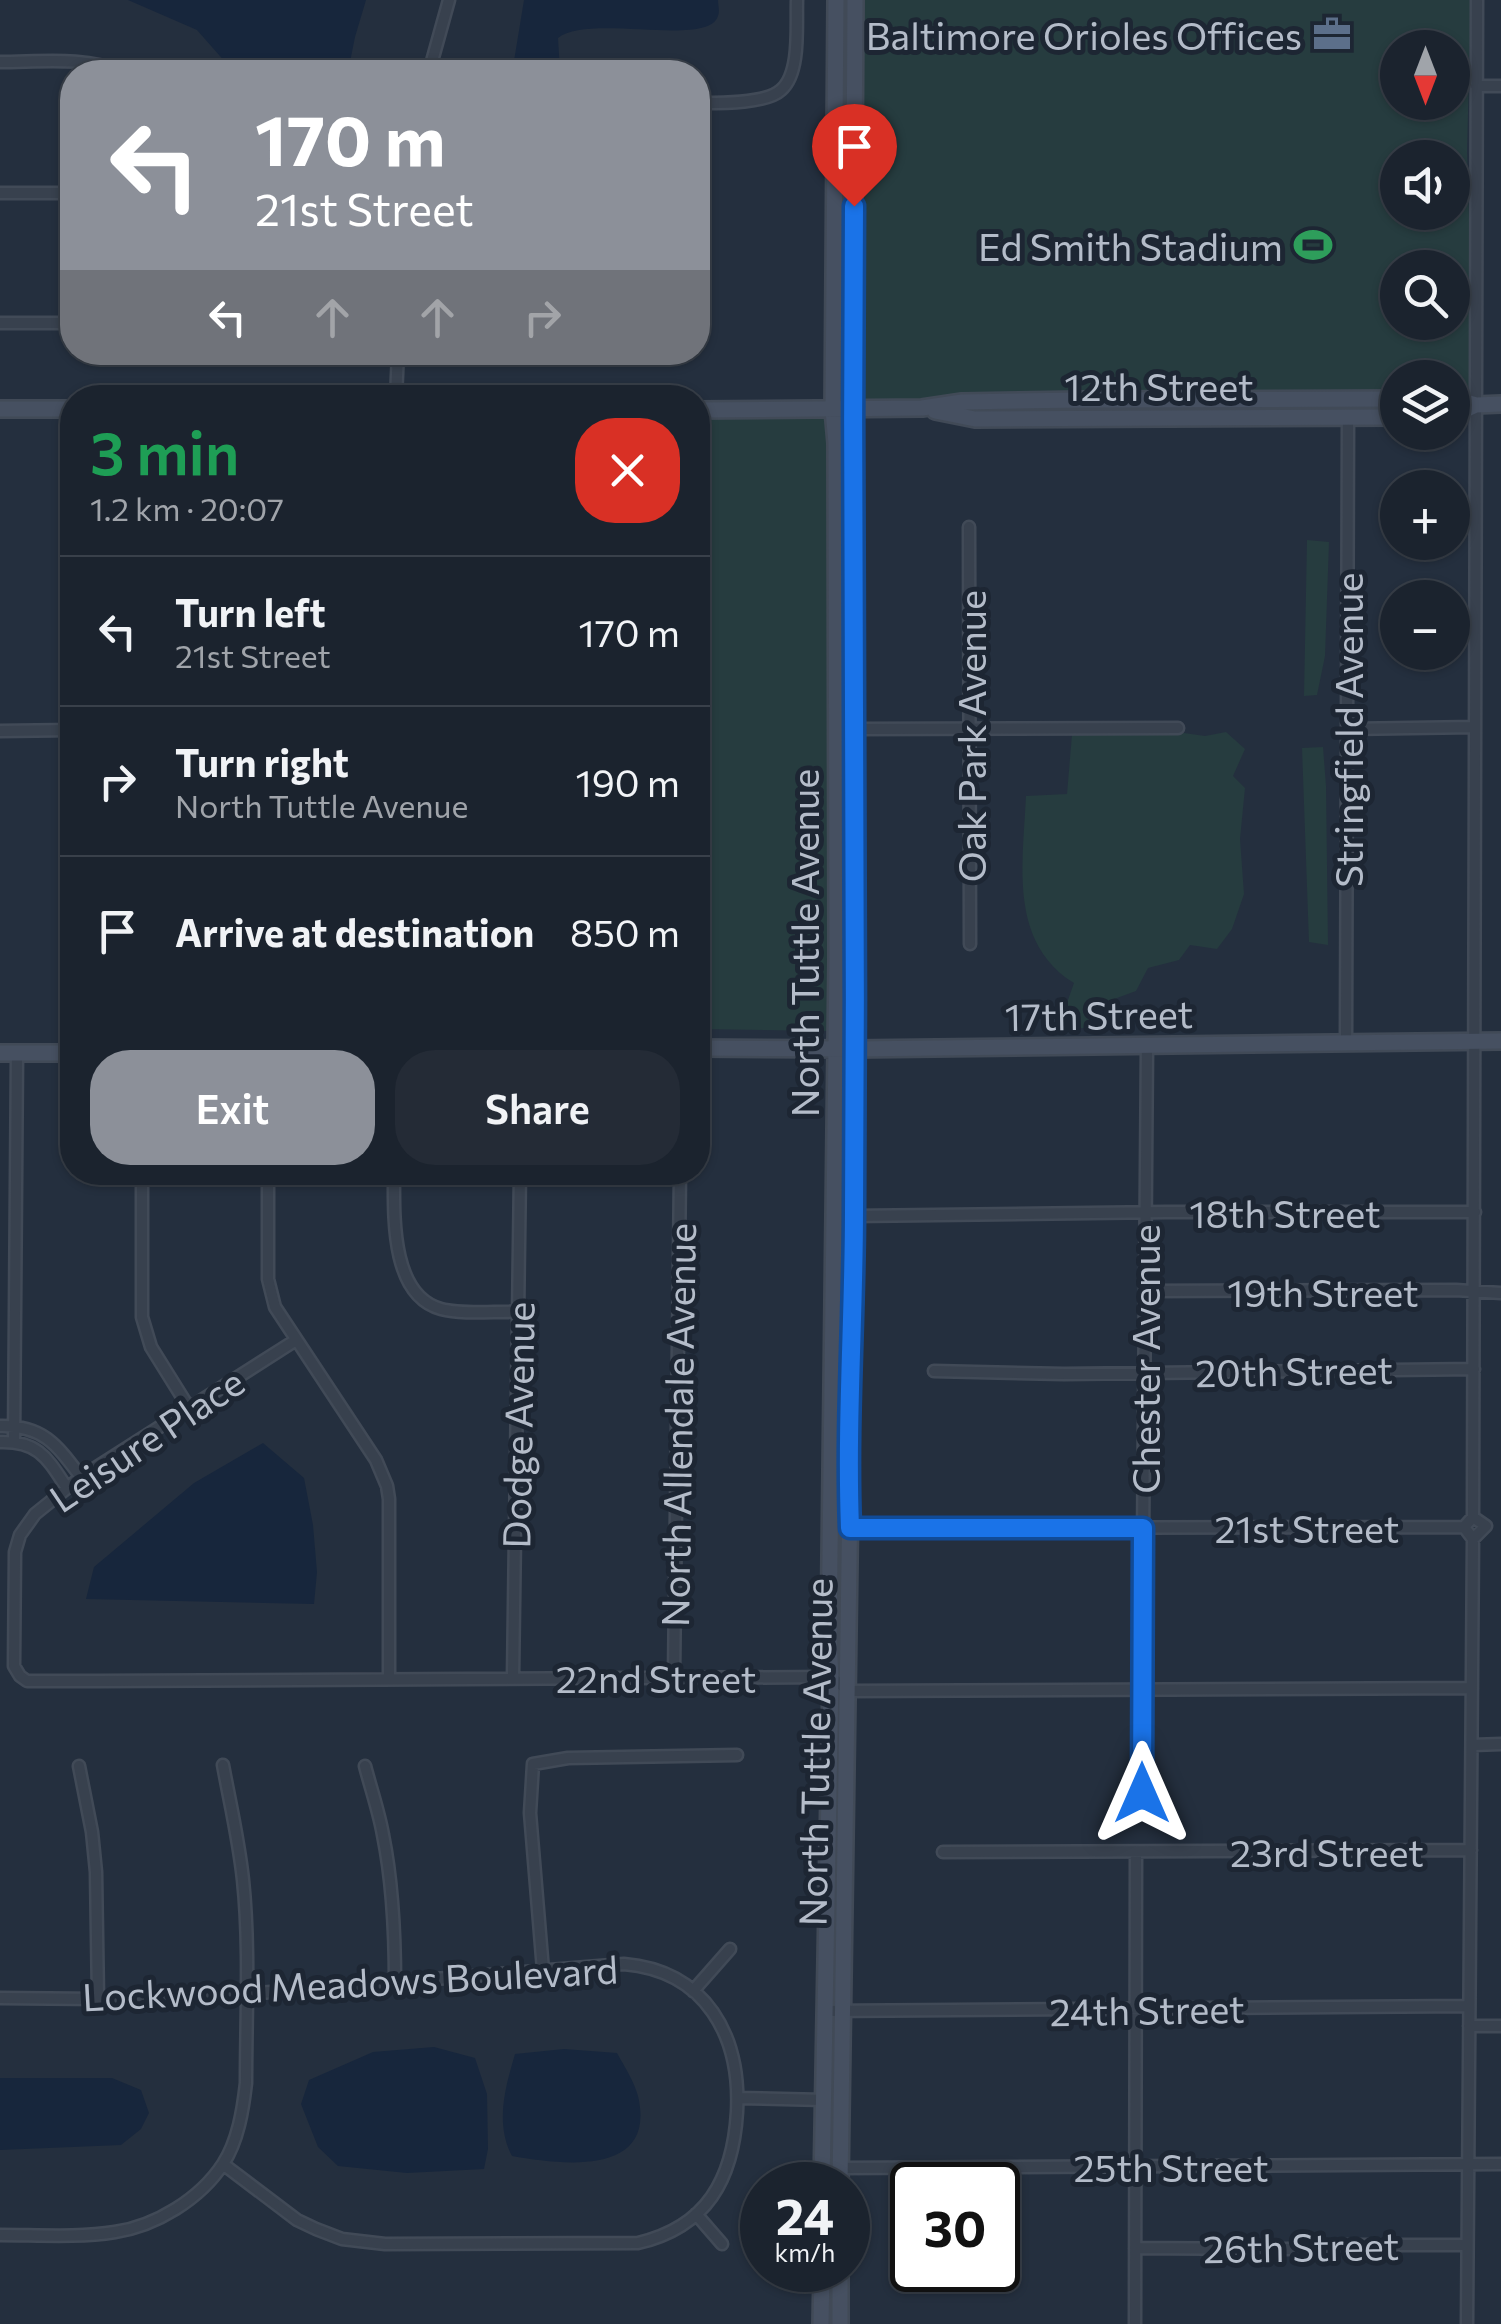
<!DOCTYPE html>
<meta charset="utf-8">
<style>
:root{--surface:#1b232e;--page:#242b36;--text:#f1f3f6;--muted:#a0a4aa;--line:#39404a;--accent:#8c9099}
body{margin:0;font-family:Commissioner,sans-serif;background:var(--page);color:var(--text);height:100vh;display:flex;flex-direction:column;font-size:38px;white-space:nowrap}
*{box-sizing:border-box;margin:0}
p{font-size:32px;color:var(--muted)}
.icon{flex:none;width:55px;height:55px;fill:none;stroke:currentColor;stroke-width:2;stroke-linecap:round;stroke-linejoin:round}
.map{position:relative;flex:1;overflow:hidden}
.sheet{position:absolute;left:60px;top:385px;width:650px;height:800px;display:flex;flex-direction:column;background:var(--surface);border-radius:40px;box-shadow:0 2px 8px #0004,0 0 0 2px var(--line)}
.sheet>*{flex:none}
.banner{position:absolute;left:60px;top:60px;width:650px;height:305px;border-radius:40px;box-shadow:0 2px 8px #0004,0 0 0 2px var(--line);background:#8c9099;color:#fff;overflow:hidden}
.needle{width:65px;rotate:180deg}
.tools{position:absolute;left:1380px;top:30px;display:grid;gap:20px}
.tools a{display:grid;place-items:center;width:90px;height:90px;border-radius:50%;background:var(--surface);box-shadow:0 2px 8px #0004,0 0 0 2px var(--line);font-size:50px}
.speed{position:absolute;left:740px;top:2162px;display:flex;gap:20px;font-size:50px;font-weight:700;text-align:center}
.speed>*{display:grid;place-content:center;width:130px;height:130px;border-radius:50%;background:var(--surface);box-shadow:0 2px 8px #0004,0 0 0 2px var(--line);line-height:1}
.speed small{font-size:25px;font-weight:400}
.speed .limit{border:5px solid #111;border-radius:15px;background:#fff;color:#111}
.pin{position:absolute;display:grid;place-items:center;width:85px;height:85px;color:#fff;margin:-102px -42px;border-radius:50% 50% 50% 0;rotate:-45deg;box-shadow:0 0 10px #0007}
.pin .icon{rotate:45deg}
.me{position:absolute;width:110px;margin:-55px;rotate:0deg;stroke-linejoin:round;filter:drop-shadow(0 0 8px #0008)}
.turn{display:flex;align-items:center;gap:35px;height:210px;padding:0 30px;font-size:45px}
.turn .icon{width:130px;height:130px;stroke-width:2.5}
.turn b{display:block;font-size:70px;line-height:85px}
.lanes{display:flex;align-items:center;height:95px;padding:0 30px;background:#0003;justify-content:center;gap:50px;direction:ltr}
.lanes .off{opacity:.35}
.round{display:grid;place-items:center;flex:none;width:105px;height:105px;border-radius:40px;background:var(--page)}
.headline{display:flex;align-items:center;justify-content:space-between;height:170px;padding:0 30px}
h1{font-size:60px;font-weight:600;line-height:75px;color:#1e9e55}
.button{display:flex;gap:20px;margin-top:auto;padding:20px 30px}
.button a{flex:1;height:115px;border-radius:40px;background:var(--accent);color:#fff;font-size:40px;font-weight:600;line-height:115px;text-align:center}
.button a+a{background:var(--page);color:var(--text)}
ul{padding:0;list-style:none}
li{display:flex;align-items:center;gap:30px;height:150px;padding:0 30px;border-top:2px solid var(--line)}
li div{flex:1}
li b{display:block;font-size:38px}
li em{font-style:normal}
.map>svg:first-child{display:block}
</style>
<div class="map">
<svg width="1501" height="2324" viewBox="0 0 1501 2324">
<rect width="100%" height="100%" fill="#242f3e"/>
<path fill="#263c3f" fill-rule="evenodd" d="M861 0H1471L1467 151 1471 281V397L1453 392 1452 378H1398L1397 393 861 403ZM1398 48H1452V102H1398ZM1398 158H1452V212H1398ZM1398 268H1452V322H1398Z
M698 416H829L830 1031 698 1029 699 986 698 985Z
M1307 540 1329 542 1325 656 1317 695 1304 696Z
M1226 732 1245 749 1233 776 1245 788 1240 839 1244 894 1232 929 1217 949 1190 945 1179 960 1148 968 1136 991 1095 1006 1090 1028H1058L1074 983C1008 942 1023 863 1026 796L1067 794 1072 735 1184 733 1205 736Z
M1323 747 1326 786 1328 945 1309 942 1302 748Z"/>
<path fill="#17263c" d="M128 0H366L355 37 348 72H234L197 30Z
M524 0H718C718 5 720 11 718 16 708 48 589 13 558 38L560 72H504L514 61Z
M263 1443 304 1478 313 1525 317 1572 314 1604 86 1599 94 1567 194 1483Z
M434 2047 475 2058 487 2094 488 2149 484 2169 407 2173 338 2166 318 2147 301 2104 309 2080 373 2052Z
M564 2049 617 2053C624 2066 634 2081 638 2096 657 2177 563 2165 512 2156 495 2124 505 2088 515 2054Z
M0 2078H112L141 2090 149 2113 141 2129 121 2145 0 2150Z"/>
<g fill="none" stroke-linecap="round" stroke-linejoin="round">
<g stroke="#414a57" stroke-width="15">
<path id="street" d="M0 62C40 62 85 56 122 72
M429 72 449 0
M1476 86H1501
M698 103C718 103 766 104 781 90 801 73 796 25 797 0
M0 193H72
M0 323H72
M396 398 398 352
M969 527 970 944
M855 729 1178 728
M1347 729 1475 727
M0 731 72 730
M1346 1043 1348 417
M142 1172V1317L151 1347 189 1408
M268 1172V1279L275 1307 376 1460 387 1486 389 1499V1678
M394 1172C394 1214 390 1295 441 1309 463 1315 496 1311 519 1312
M854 1216 1165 1212H1475
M1146 1291 1456 1290 1501 1293
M296 1340 81 1477 35 1514 20 1535 15 1552 14 1666 20 1676 27 1681H99L831 1677 849 1691 1472 1688
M934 1371 1064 1374 1474 1369
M0 1426C43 1425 57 1445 81 1477
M0 1442C39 1441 47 1458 67 1488
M14 1442 17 1053
M1473 1517 1477 0
M1473 1517 1486 1526 1473 1539 1464 1527Z
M850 1528 1464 1527
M674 1677 680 1172
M513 1678 520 1172
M1473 1745 1501 1744
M79 1766 92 1832 96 1872 98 1999
M365 1766C371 1789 379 1812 383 1835 393 1884 395 1933 395 1983
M1141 1793 1147 1046
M943 1852 1471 1850
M543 1970 530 1813 533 1764 568 1758 737 1755
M693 1991 730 1949
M0 1998 98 1999 246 1994 624 1964C706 1971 741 2036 737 2112 733 2179 707 2227 638 2243L385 2244 342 2239 316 2229 297 2220 223 2164
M826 2011 1468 2006
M1469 2026H1501
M738 2098 824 2100
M841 2168 1501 2164
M696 2214 722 2244
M0 2235C38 2235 78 2238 115 2232 156 2226 200 2199 223 2164 238 2141 243 2110 246 2083 246 2016 250 1947 243 1880 239 1841 230 1803 223 1765
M1135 2248 1287 2249 1346 2245H1467
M1135 2324 1136 1853
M1467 2324 1473 1539"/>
</g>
<g stroke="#414a57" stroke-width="20">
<path id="secondary" d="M1452 398 1476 405 1501 404
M0 409H72
M698 410 922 408 962 402 1079 400 1398 399
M935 411 975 419 1398 417
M1452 416 1476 405
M698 1048 854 1049 1501 1041
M0 1053H72
M822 2185 831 1677 829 1640 837 959 836 443 833 410 836 0
M840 2185 854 1216 855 729 852 522 855 0
M821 2324 822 2270
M840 2324V2270"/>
</g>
<use href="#street" stroke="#38414e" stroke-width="10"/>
<use href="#secondary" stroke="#465061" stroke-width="15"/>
</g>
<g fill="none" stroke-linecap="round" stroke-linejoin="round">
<g stroke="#114b97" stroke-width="25">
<path id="route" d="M854 206C851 541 857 876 854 1211 854 1317 846 1423 850 1528H1143L1142 1793"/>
</g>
<use href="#route" stroke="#1a73e8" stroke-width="18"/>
</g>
<defs>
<g id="office-bare" transform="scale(3)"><path d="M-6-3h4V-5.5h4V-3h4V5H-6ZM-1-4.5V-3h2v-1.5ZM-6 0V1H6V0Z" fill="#5c6f8a" stroke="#1d2633" stroke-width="2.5" paint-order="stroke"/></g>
<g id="stadium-bare" transform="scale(3)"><path d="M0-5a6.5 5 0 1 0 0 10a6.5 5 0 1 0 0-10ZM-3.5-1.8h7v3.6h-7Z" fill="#2e9e5b" stroke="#1d2633" stroke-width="2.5" paint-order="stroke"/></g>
</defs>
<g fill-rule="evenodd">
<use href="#office-bare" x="1332" y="34"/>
<use href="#stadium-bare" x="1313" y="245"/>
</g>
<g text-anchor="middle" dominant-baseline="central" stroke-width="10" stroke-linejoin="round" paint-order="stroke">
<g font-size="38" fill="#b4bcc9" stroke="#1d2633" text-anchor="end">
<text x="1302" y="34">Baltimore Orioles Offices</text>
<text x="1283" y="245">Ed Smith Stadium</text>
</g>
<g font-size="38" fill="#b4bcc9" stroke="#1d2633">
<text x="1159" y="385">12th Street</text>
<text transform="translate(1347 730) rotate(-90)">Stringfield Avenue</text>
<text transform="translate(970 736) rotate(-90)">Oak Park Avenue</text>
<text transform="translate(803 943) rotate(-90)">North Tuttle Avenue</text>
<text transform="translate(1099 1014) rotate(-1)">17th Street</text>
<text x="1285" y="1212">18th Street</text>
<text x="1323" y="1291">19th Street</text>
<text transform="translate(1144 1359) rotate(-90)">Chester Avenue</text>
<text transform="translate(1294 1370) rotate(-1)">20th Street</text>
<text transform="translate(517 1425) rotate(-89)">Dodge Avenue</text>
<text transform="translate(677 1425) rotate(-89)">North Allendale Avenue</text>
<text transform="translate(146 1439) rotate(-34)">Leisure Place</text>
<text x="1307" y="1527">21st Street</text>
<text x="656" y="1677">22nd Street</text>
<text transform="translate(814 1752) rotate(-89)">North Tuttle Avenue</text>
<text x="1327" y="1851">23rd Street</text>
<text transform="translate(350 1982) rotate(-3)">Lockwood Meadows Boulevard</text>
<text transform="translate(1147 2009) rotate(-1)">24th Street</text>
<text x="1171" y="2166">25th Street</text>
<text transform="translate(1301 2246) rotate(-1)">26th Street</text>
</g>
</g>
</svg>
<div class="tools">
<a><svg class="needle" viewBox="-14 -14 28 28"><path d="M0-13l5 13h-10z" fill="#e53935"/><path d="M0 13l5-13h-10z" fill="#a0a4aa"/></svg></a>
<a><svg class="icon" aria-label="sound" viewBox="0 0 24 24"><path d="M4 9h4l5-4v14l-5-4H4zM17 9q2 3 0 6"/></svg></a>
<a><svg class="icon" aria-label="search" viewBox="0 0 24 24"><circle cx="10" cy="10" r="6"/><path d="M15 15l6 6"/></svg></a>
<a><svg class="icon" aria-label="layers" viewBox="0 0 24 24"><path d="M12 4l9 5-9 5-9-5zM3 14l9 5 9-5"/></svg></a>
<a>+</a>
<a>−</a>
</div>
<div class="speed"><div>24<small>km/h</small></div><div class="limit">30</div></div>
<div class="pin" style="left:854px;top:206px;background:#d93025"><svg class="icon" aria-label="arrive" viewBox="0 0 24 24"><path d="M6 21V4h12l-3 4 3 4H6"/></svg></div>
<svg class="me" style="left:1142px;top:1793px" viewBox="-20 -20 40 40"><path d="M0-17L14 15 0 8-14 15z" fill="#1a73e8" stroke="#fff" stroke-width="4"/></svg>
<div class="banner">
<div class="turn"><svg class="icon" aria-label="left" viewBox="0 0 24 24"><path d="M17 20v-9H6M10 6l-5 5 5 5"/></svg><div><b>170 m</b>21st Street</div></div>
<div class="lanes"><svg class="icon" aria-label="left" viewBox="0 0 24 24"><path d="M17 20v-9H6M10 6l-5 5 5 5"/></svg><svg class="icon off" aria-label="ahead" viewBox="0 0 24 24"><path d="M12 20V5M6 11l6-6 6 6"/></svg><svg class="icon off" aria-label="ahead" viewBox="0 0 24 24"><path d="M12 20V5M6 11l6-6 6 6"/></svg><svg class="icon off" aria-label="right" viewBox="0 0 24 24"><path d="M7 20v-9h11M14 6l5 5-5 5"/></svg></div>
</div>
<section class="sheet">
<div class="headline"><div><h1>3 min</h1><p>1.2 km · 20:07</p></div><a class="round" style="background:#d93025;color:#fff"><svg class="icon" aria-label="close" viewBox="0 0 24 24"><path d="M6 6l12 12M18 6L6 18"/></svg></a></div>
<ul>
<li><svg class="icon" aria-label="left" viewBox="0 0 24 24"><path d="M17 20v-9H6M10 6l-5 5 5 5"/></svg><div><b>Turn left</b><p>21st Street</p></div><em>170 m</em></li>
<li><svg class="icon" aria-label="right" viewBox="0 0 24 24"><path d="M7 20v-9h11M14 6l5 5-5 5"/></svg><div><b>Turn right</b><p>North Tuttle Avenue</p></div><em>190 m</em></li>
<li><svg class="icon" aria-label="arrive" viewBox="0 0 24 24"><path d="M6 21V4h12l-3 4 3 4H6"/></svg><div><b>Arrive at destination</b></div><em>850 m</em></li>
</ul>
<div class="button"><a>Exit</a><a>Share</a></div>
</section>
</div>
